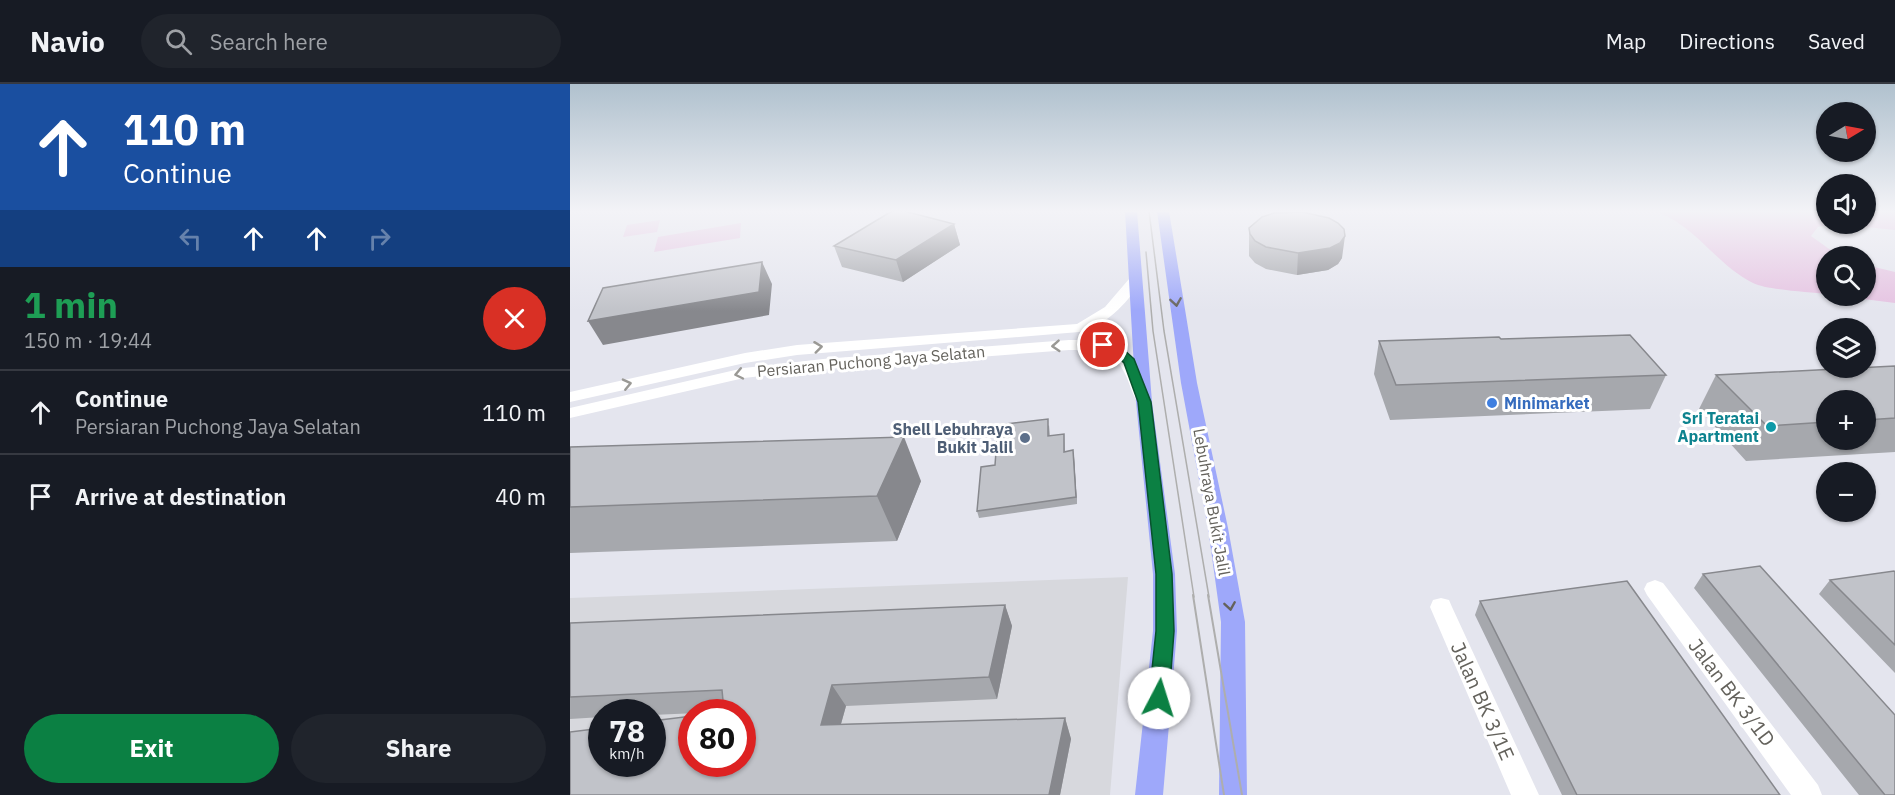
<!DOCTYPE html>
<meta charset="utf-8">
<style>
:root{--surface:#171b24;--page:#20242c;--text:#f1f3f6;--muted:#9ea1a6;--line:#363941;--accent:#0b8043}
body{margin:0;font-family:"IBM Plex Sans",sans-serif;background:var(--page);color:var(--text);height:100vh;display:flex;flex-direction:column;font-size:22px;white-space:nowrap}
*{box-sizing:border-box;margin:0}
p{font-size:20px;color:var(--muted)}
.icon{flex:none;width:33px;height:33px;fill:none;stroke:currentColor;stroke-width:2;stroke-linecap:round;stroke-linejoin:round}
.map{position:relative;flex:1;overflow:hidden}
.drawer{display:flex;flex-direction:column;background:var(--surface);width:570px}
.drawer>*{flex:none}
.banner{background:#1a4fa0;color:#fff;overflow:hidden}
.needle{width:39px;rotate:80deg}
.controls{position:absolute;left:1246px;top:18px;display:grid;gap:12px}
.controls a{display:grid;place-items:center;width:60px;height:60px;border-radius:50%;background:var(--surface);box-shadow:0 2px 4px #0004;font-size:30px}
.speed{position:absolute;left:18px;top:615px;display:flex;gap:12px;font-size:30px;font-weight:700;text-align:center}
.speed>*{display:grid;place-content:center;width:78px;height:78px;border-radius:50%;background:var(--surface);box-shadow:0 2px 4px #0004;line-height:1}
.speed small{font-size:15px;font-weight:400}
.speed .limit{border:9px solid #d22;background:#fff;color:#111}
.pin{position:absolute;display:grid;place-items:center;width:51px;height:51px;color:#fff;margin:-26px;border:3px solid #fff;border-radius:50%;box-shadow:0 2px 6px #0007}
.me{position:absolute;width:66px;margin:-33px;rotate:5deg;stroke-linejoin:round;filter:drop-shadow(0 0 4px #0008)}
.turn{display:flex;align-items:center;gap:21px;height:126px;padding:0 24px;font-size:27px}
.turn .icon{width:78px;height:78px;stroke-width:2.5}
.turn b{display:block;font-size:42px;line-height:51px}
.lanes{display:flex;align-items:center;height:57px;padding:0 24px;background:#0003;justify-content:center;gap:30px;direction:ltr}
.lanes .off{opacity:.35}
.round{display:grid;place-items:center;flex:none;width:63px;height:63px;border-radius:32px;background:var(--page)}
.summary{display:flex;align-items:center;justify-content:space-between;height:102px;padding:0 24px}
h1{font-size:36px;font-weight:700;line-height:45px;color:#1e9e55}
.action{display:flex;gap:12px;margin-top:auto;padding:12px 24px}
.action a{flex:1;height:69px;border-radius:36px;background:var(--accent);color:#fff;font-size:24px;font-weight:700;line-height:69px;text-align:center}
.action a+a{background:var(--page);color:var(--text)}
ul{padding:0;list-style:none}
li{display:flex;align-items:center;gap:18px;height:84px;padding:0 24px;border-top:2px solid var(--line)}
li div{flex:1}
li b{display:block;font-size:22px}
li em{font-style:normal}
header{display:flex;align-items:center;gap:36px;box-sizing:border-box;height:84px;padding:0 30px;background:var(--surface);border-bottom:2px solid var(--line)}
header strong{font-size:28px}
nav{display:flex;gap:33px;margin-inline-start:auto;font-size:21px}
.search{width:420px;height:54px;background:var(--page);display:flex;align-items:center;gap:15px;box-sizing:border-box;padding:0 21px;border-radius:33px;color:var(--muted);font-size:22px}
main{display:flex;flex:1;min-height:0}
.map>svg:first-child{display:block}
</style>
<header>
<strong>Navio</strong>
<div class="search"><svg class="icon" aria-label="search" viewBox="0 0 24 24"><circle cx="10" cy="10" r="6"/><path d="M15 15l6 6"/></svg>Search here</div>
<nav><a>Map</a><a>Directions</a><a>Saved</a></nav>
</header>
<main>
<section class="drawer">
<div class="banner">
<div class="turn"><svg class="icon" aria-label="ahead" viewBox="0 0 24 24"><path d="M12 20V5M6 11l6-6 6 6"/></svg><div><b>110 m</b>Continue</div></div>
<div class="lanes"><svg class="icon off" aria-label="left" viewBox="0 0 24 24"><path d="M17 20v-9H6M10 6l-5 5 5 5"/></svg><svg class="icon" aria-label="ahead" viewBox="0 0 24 24"><path d="M12 20V5M6 11l6-6 6 6"/></svg><svg class="icon" aria-label="ahead" viewBox="0 0 24 24"><path d="M12 20V5M6 11l6-6 6 6"/></svg><svg class="icon off" aria-label="right" viewBox="0 0 24 24"><path d="M7 20v-9h11M14 6l5 5-5 5"/></svg></div>
</div>
<div class="summary"><div><h1>1 min</h1><p>150 m · 19:44</p></div><a class="round" style="background:#d93025;color:#fff"><svg class="icon" aria-label="close" viewBox="0 0 24 24"><path d="M6 6l12 12M18 6L6 18"/></svg></a></div>
<ul>
<li><svg class="icon" aria-label="ahead" viewBox="0 0 24 24"><path d="M12 20V5M6 11l6-6 6 6"/></svg><div><b>Continue</b><p>Persiaran Puchong Jaya Selatan</p></div><em>110 m</em></li>
<li><svg class="icon" aria-label="arrive" viewBox="0 0 24 24"><path d="M6 21V4h12l-3 4 3 4H6"/></svg><div><b>Arrive at destination</b></div><em>40 m</em></li>
</ul>
<div class="action"><a>Exit</a><a>Share</a></div>
</section>
<div class="map">
<svg width="1325" height="711" viewBox="0 0 1325 711">
<rect width="100%" height="100%" fill="#e4e5ee"/>
<path fill="#d7d8dd" fill-rule="evenodd" d="M558 493 540 711H0V514ZM32 628H82V680H32ZM122 628H172V680H122Z"/>
<path fill="#e5c2e1" d="M1085 127H1257V140H1261L1248 143 1241 152 1269 172H1257V210C1239 208 1197 206 1183 199 1145 180 1128 143 1085 127Z
M1296 127H1325V146L1266 140H1296Z
M90 136 87 148 53 153 57 141Z
M171 139 170 154 84 168 88 153Z
M1296 181 1325 188V219L1270 212H1296Z"/>
<g fill="none" stroke-linecap="round" stroke-linejoin="round">
<path fill="#fff" fill-rule="evenodd" d="M1085 496 1093 499 1248 701 1252 711H1221L1077 511 1074 505 1077 499Z
M871 514 879 516 882 523 969 711H941L860 523 863 516Z"/>
<path fill="#fff" fill-rule="evenodd" d="M564 194 571 198C555 221 537 241 509 248L227 271 175 279 0 318V308L175 269 227 261 507 240 535 223 559 195Z
M499 256C552 256 561 263 580 312L578 316H566C562 309 560 301 557 294 544 263 528 266 499 266L253 285 174 294 0 334V324L174 284 253 275Z"/>
<path fill="#9ea8fa" fill-rule="evenodd" d="M555 127H567L582 318 605 490 607 547 593 711H565L583 547V490L566 318Z
M587 127H599L627 299 658 444 675 538 677 711H649L651 538 638 444 611 299Z"/>
<path stroke="#aeaead" stroke-width="1.5" d="M579 127 594 247 639 513
M576 168 583 247 624 513"/>
<path stroke="#aeaead" stroke-width="2" d="M623 511 654 711
M638 511 672 711"/>
</g>
<path fill="#a6a8ad" fill-rule="evenodd" d="M384 140 390 161 333 198 272 183 264 162Z
M679 144 772 174 768 180 758 186 727 191 696 185 685 179 679 172Z
M931 255 1096 291 1080 325 820 336 804 290 809 257Z
M1325 282V368L1176 377 1129 325 1146 291ZM1257 316H1296V356H1257Z
M479 341 480 352 494 350 495 368 504 373 507 420 409 434 407 427Z
M0 363 351 397 327 457 0 469Z
M1325 488V589L1249 510 1260 496Z
M1133 490 1325 711H1289L1124 504Z
M910 517 1210 711H992L905 531Z
M435 521 442 542 427 615 276 622 271 640 495 634 501 655 490 711H0L150 628 82 631V628H32V633L0 635V539Z"/>
<path fill="#87888d" d="M384 140 390 161 333 198 326 176Z
M775 152 772 174 768 180 758 186 727 191 728 169Z
M192 178 202 200 199 231 33 261 18 237Z
M334 353 351 397 327 457 307 412Z
M503 366 504 373 507 420 506 413Z
M435 521 442 542 427 615 419 593Z
M262 601 276 622 265 661 251 641Z
M495 634 501 655 490 711H479Z"/>
<path fill="#c1c3c9" stroke="#87888d" stroke-width="1.5" d="M322 127H334L384 140 326 176 264 162Z
M732 128 759 134 768 139 774 145 775 152 770 159 760 164 728 169 696 163 685 157 680 150 679 144 692 133 704 129Z
M192 178 189 208 18 237 33 204Z
M1060 251 1096 291 826 301 809 257 929 253 931 255Z
M1325 282V334L1296 336V316H1257V338L1197 342 1146 291Z
M478 335V352L494 350V368L503 366 506 413 407 427 411 383 425 381 428 341Z
M334 353 307 412 0 423V363Z
M1190 482 1325 631V711H1315L1133 490Z
M1324 487 1325 488V561L1260 496Z
M1057 497 1210 711H1007L910 517Z
M435 521 419 593 262 601 251 641 495 634 479 711H0V648L32 644V680H82V637L122 632V680H172V628H144L154 627 152 606 0 613V539Z"/>
<defs><path id="oneway-chevron" d="M-2-3.5L2.5 0L-2 3.5" fill="none" stroke-width="1.6" stroke-linecap="round" stroke-linejoin="round" transform="scale(1.5)"/></defs>
<g stroke="#64625c">
<use href="#oneway-chevron" transform="translate(606 218) rotate(81)"/>
<use href="#oneway-chevron" transform="translate(660 522) rotate(81)"/>
</g>
<g stroke="#9a9995">
<use href="#oneway-chevron" transform="translate(486 262) rotate(176)"/>
<use href="#oneway-chevron" transform="translate(248 263) rotate(-7)"/>
<use href="#oneway-chevron" transform="translate(169 290) rotate(168)"/>
<use href="#oneway-chevron" transform="translate(57 300) rotate(-13)"/>
</g>
<linearGradient id="sky" x2="0" y2="1"><stop stop-color="#b0c1ce"/><stop offset="0.56" stop-color="#f3f3f7"/><stop offset="1" stop-color="#f3f3f7" stop-opacity="0"/></linearGradient>
<rect width="1325" height="227" fill="url(#sky)"/>
<path fill="#0b8043" stroke="#07532c" stroke-width="1.5" d="M533 258 554 266 564 275 581 318 602 490 604 547 599 614 596 620 589 623 582 620 579 614 586 547V490L568 318 554 279 546 271 529 264 527 261Z"/>
<circle fill="#3f7fe0" stroke="#fff" stroke-width="2" cx="922" cy="319" r="6"/>
<circle fill="#0f9aa8" stroke="#fff" stroke-width="2" cx="1201" cy="343" r="6"/>
<circle fill="#5c6f8a" stroke="#fff" stroke-width="2" cx="455" cy="354" r="6"/>
<g text-anchor="middle" dominant-baseline="central" stroke-width="6" stroke-linejoin="round" paint-order="stroke">
<g font-size="16" fill="#64625c" stroke="#fff">
<text transform="translate(301 277) rotate(-5)">Persiaran Puchong Jaya Selatan</text>
<text transform="translate(642 418) rotate(80)">Lebuhraya Bukit Jalil</text>
</g>
<g font-size="16" font-weight="bold" fill="#366cbe" stroke="#fff" text-anchor="start">
<text x="934" y="319">Minimarket</text>
</g>
<g font-size="16" font-weight="bold" fill="#0d838f" stroke="#fff" text-anchor="end">
<text x="1189" y="334">Sri Teratai<tspan x="1189" dy="18">Apartment</tspan></text>
</g>
<g font-size="16" font-weight="bold" fill="#4e5e75" stroke="#fff" text-anchor="end">
<text x="443" y="345">Shell Lebuhraya<tspan x="443" dy="18">Bukit Jalil</tspan></text>
</g>
<g font-size="20" fill="#64625c" stroke="#fff">
<text transform="translate(1162 608) rotate(53)">Jalan BK 3/1D</text>
<text transform="translate(913 617) rotate(66)">Jalan BK 3/1E</text>
</g>
</g>
</svg>
<div class="controls">
<a><svg class="needle" viewBox="-14 -14 28 28"><path d="M0-13l5 13h-10z" fill="#e53935"/><path d="M0 13l5-13h-10z" fill="#9ea1a6"/></svg></a>
<a><svg class="icon" aria-label="sound" viewBox="0 0 24 24"><path d="M4 9h4l5-4v14l-5-4H4zM17 9q2 3 0 6"/></svg></a>
<a><svg class="icon" aria-label="search" viewBox="0 0 24 24"><circle cx="10" cy="10" r="6"/><path d="M15 15l6 6"/></svg></a>
<a><svg class="icon" aria-label="layers" viewBox="0 0 24 24"><path d="M12 4l9 5-9 5-9-5zM3 14l9 5 9-5"/></svg></a>
<a>+</a>
<a>−</a>
</div>
<div class="speed"><div>78<small>km/h</small></div><div class="limit">80</div></div>
<div class="pin" style="left:533px;top:261px;background:#d93025"><svg class="icon" aria-label="arrive" viewBox="0 0 24 24"><path d="M6 21V4h12l-3 4 3 4H6"/></svg></div>
<svg class="me" style="left:589px;top:614px" viewBox="-20 -20 40 40"><circle r="19" fill="#fff"/><path d="M0-13L10 11 0 6-10 11z" fill="#0b8043"/></svg>
</div>
</main>
